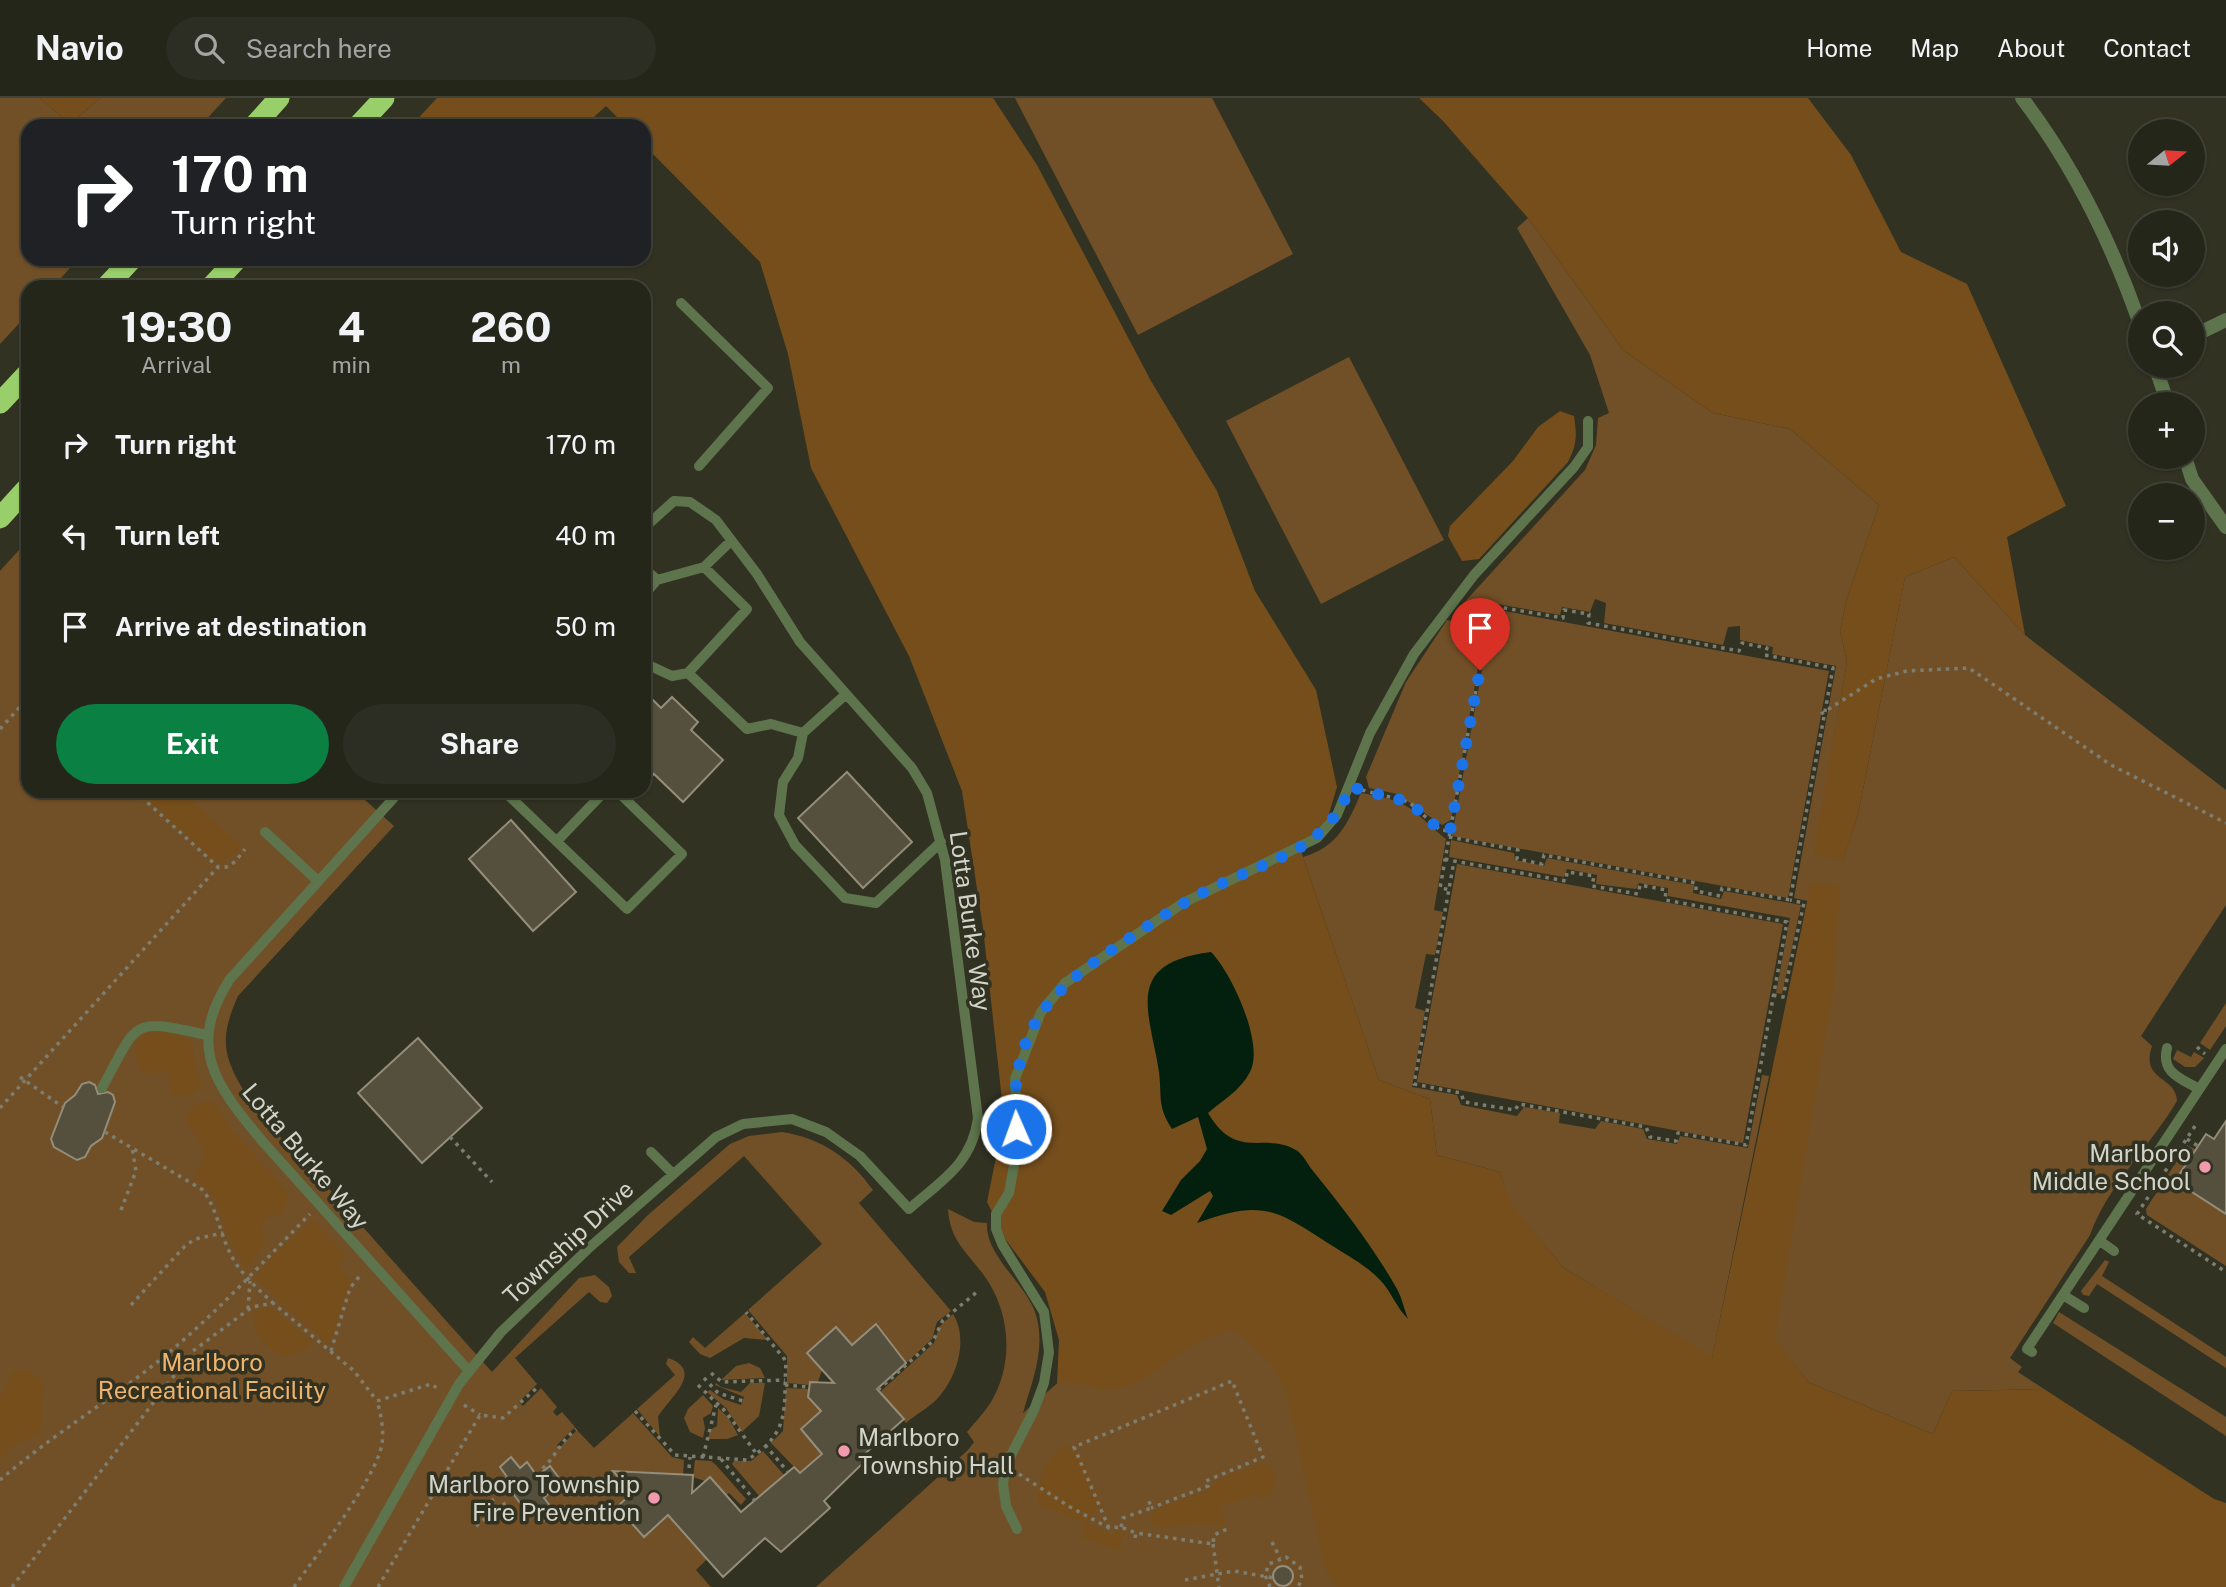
<!DOCTYPE html>
<meta charset="utf-8">
<style>
:root{--surface:#25261a;--page:#2d2e23;--text:#f1f3f6;--muted:#a3a5a2;--line:#424339;--accent:#0b8043}
body{margin:0;font-family:"Public Sans",sans-serif;background:var(--page);color:var(--text);height:100vh;display:flex;flex-direction:column;font-size:26px;white-space:nowrap}
*{box-sizing:border-box;margin:0}
p{font-size:23px;color:var(--muted)}
.icon{flex:none;width:38px;height:38px;fill:none;stroke:currentColor;stroke-width:2;stroke-linecap:round;stroke-linejoin:round}
.map{position:relative;flex:1;overflow:hidden}
.panel{position:absolute;left:21px;top:182px;width:630px;height:518px;display:flex;flex-direction:column;background:var(--surface);border-radius:21px;box-shadow:0 2px 5px #0004,0 0 0 2px var(--line)}
.panel>*{flex:none}
.banner{position:absolute;left:21px;top:21px;width:630px;height:147px;border-radius:21px;box-shadow:0 2px 5px #0004,0 0 0 2px var(--line);background:#202124;color:#fff;overflow:hidden}
.needle{width:46px;rotate:72deg}
.fabs{position:absolute;left:2128px;top:21px;display:grid;gap:14px}
.fabs a{display:grid;place-items:center;width:77px;height:77px;border-radius:50%;background:var(--surface);box-shadow:0 2px 5px #0004,0 0 0 2px var(--line);font-size:35px}
.pin{position:absolute;display:grid;place-items:center;width:60px;height:60px;color:#fff;margin:-72px -30px;border-radius:50% 50% 50% 0;rotate:-45deg;box-shadow:0 0 7px #0007}
.pin .icon{rotate:45deg}
.me{position:absolute;width:77px;margin:-38px;rotate:358deg;stroke-linejoin:round;filter:drop-shadow(0 0 5px #0008)}
.turn{display:flex;align-items:center;gap:24px;height:147px;padding:0 35px;font-size:32px}
.turn .icon{width:91px;height:91px;stroke-width:2.5}
.turn b{display:block;font-size:49px;line-height:60px}
.eta{display:flex;justify-content:space-evenly;align-items:center;height:119px;text-align:center}
.eta b{font-size:42px;font-weight:700;line-height:49px}
.button{display:flex;gap:14px;margin-top:auto;padding:14px 35px}
.button a{flex:1;height:80px;border-radius:42px;background:var(--accent);color:#fff;font-size:28px;font-weight:700;line-height:80px;text-align:center}
.button a+a{background:var(--page);color:var(--text)}
ul{padding:0;list-style:none}
li{display:flex;align-items:center;gap:21px;height:91px;padding:0 35px}
li div{flex:1}
li b{display:block;font-size:26px}
li em{font-style:normal}
header{display:flex;align-items:center;gap:42px;box-sizing:border-box;height:98px;padding:0 35px;background:var(--surface);border-bottom:2px solid var(--line)}
header strong{font-size:33px}
nav{display:flex;gap:38px;margin-inline-start:auto;font-size:24px}
.search{width:490px;height:63px;background:var(--page);display:flex;align-items:center;gap:18px;box-sizing:border-box;padding:0 24px;border-radius:38px;color:var(--muted);font-size:26px}
.map>svg:first-child{display:block}
</style>
<header>
<strong>Navio</strong>
<div class="search"><svg class="icon" aria-label="search" viewBox="0 0 24 24"><circle cx="10" cy="10" r="6"/><path d="M15 15l6 6"/></svg>Search here</div>
<nav><a>Home</a><a>Map</a><a>About</a><a>Contact</a></nav>
</header>
<div class="map">
<svg width="2226" height="1489" viewBox="0 0 2226 1489">
<rect width="100%" height="100%" fill="#313222"/>
<path fill="#725027" d="M0 0H40L70 26 100 0H226L200 28H28V161H78L53 189H28V216L0 246Z
M1015 0H1212L1293 156 1138 237Z
M1528 120 1624 253 1713 315 1790 331 1879 407 1846 503 1840 533 1847 564 1814 756 1843 762 1858 717 1905 479 1954 459 2025 537 2226 692V807L2141 938 2152 948C2140 984 2176 977 2177 1003 2149 1050 2108 1087 2090 1137L2010 1260 2022 1269 2018 1274 2044 1291 1952 1293 1933 1336 1808 1284 1774 1240 1796 1106 1812 785 1808 803 1794 800 1836 568 1772 556 1773 549 1740 542V528L1728 529 1723 547 1604 525 1606 505 1595 501 1590 514 1562 509 1560 517 1491 505 1489 512 1461 508 1585 372 1596 347 1598 320 1609 315 1590 257 1517 130Z
M1349 259 1444 442 1321 506 1226 323Z
M28 442V693H355L394 728 238 898C230 916 223 935 227 955 237 1002 300 1058 332 1094 385 1154 438 1214 492 1274L579 1180 595 1177 609 1189 612 1198 607 1205 600 1204 589 1194 515 1260 537 1286 519 1304 523 1308 541 1290 557 1309 553 1314 557 1318 562 1314 575 1329 557 1347 559 1350 577 1332 594 1350 633 1315 672 1359 684 1362 683 1379 613 1373 632 1395 617 1409 644 1439 668 1417 707 1461 696 1472 711 1489H0V473Z
M1493 511 1829 573 1788 800 1452 738Z
M1447 522 1485 530 1451 722 1442 727 1397 696 1369 690 1366 679 1406 584Z
M1361 695C1414 704 1408 710 1446 741L1434 812 1443 814 1435 857 1426 856 1415 910 1425 913 1412 989 1457 997 1461 1007 1517 1018 1524 1009 1560 1015 1559 1025 1595 1031 1601 1023 1643 1031 1647 1041 1677 1046 1680 1038 1748 1050 1762 977 1769 978 1712 1260 1564 1170 1510 1107 1500 1074 1437 1057 1430 1001 1379 982 1303 759C1338 749 1348 725 1361 695Z
M1451 742 1514 755 1515 762 1544 768 1547 760 1694 787 1693 795 1721 801 1724 793 1801 807 1782 896 1776 895 1790 820 1668 798V790L1639 785 1636 791 1596 786 1597 777 1567 771 1564 779 1449 759Z
M1457 766 1783 826 1743 1045 1417 984Z
M2226 905V928L2210 952 2200 945Z
M2177 952 2191 959 2194 954 2204 960 2195 969H2185L2173 961Z
M782 1034C821 1040 850 1060 873 1092L859 1105 951 1213 937 1224 932 1241 906 1265 876 1226 852 1247 836 1229 807 1255 822 1272 818 1284H810L809 1287 787 1285V1258L748 1212 822 1146 744 1058 629 1159 636 1175H629L619 1164 617 1149 648 1117 730 1046 749 1038Z
M2187 1047 2196 1052 2176 1083 2226 1116V1168L2147 1117 2146 1111Z
M948 1111 974 1124 987 1125C985 1157 1024 1184 1035 1214 1047 1250 1032 1282 1023 1315L1084 1262 1268 1201 1362 1489H816L968 1352 974 1344 967 1334C975 1324 984 1315 991 1304 1015 1264 1010 1212 983 1176 965 1152 950 1142 948 1111Z
M2105 1162 2109 1164 2102 1178 2226 1259V1270L2097 1186 2089 1198 2083 1197 2081 1193Z
M2059 1214 2226 1319V1338L2053 1225Z
M745 1215 768 1242 744 1240 710 1260 700 1256 689 1244 693 1239 705 1250Z
M953 1216C969 1241 957 1281 936 1302 928 1310 915 1317 906 1325L880 1294 934 1245 939 1229Z
M668 1260C707 1273 666 1303 658 1319L660 1339 637 1311 675 1277 666 1266Z
M749 1265 760 1270 765 1280 721 1282 736 1268Z
M716 1285 721 1289 741 1294 750 1285H765L759 1318 742 1334 726 1310 707 1294 710 1292 723 1301 741 1307 744 1299 715 1287Z
M786 1290 809 1291 821 1313 801 1331 822 1356 800 1375 771 1345 783 1333Z
M703 1297 713 1308 711 1315 703 1320 705 1330 703 1340 690 1334 684 1320 688 1311Z
M718 1310 728 1319 738 1337 727 1341H708L710 1332 717 1328Z
M763 1353 784 1377 766 1406 732 1366 734 1363H751Z
M695 1362 711 1363 716 1367 746 1401 741 1407 729 1395 726 1397 710 1379 705 1383 693 1379Z"/>
<path fill="#764e1c" d="M40 0H100L70 26Z
M437 0H993L1037 67 1151 283 1217 393 1255 493 1316 592 1337 689 1324 732 1301 753 1379 982 1430 1001 1437 1057 1500 1074 1511 1107 1564 1170 1712 1259 1811 785 1840 788 1833 895 1775 1240 1808 1284 1933 1336 1952 1293 2044 1291 2214 1401 2226 1405V1489H1336L1325 1471 1287 1298 1274 1270 1238 1235 1232 1231C1222 1238 1212 1237 1202 1242 1174 1257 1148 1284 1116 1291 1094 1295 1078 1279 1057 1286L1059 1242 1045 1194 1006 1142 987 1104 1004 1020 983 830 962 693 909 558 811 370 788 256 760 164 644 47V28H626L606 8 584 28H411Z
M1419 0H1808L1851 57 1901 154 1967 186 2066 408 2007 439 2025 537 1954 459 1905 479 1858 717 1843 763 1813 756 1847 564 1840 533 1846 503 1879 407 1790 331 1713 315 1624 253 1528 120 1443 23Z
M1560 313 1574 318C1577 337 1577 347 1568 364L1479 461 1462 463 1448 438 1450 428 1513 363 1538 329Z
M138 693H180L242 749 219 767Z
M155 932 191 941 198 978 203 986 190 998 172 997 167 974 144 975C134 964 134 953 138 940Z
M205 1003H213L232 1032 288 1094 283 1114 266 1120 261 1129 266 1141 246 1173 227 1135 215 1099 194 1081C195 1072 202 1068 204 1060 207 1050 189 1031 186 1019L193 1009Z
M313 1121 347 1159 338 1166 351 1183 329 1247 255 1180 270 1160Z
M271 1210 312 1243 304 1252 283 1259C264 1247 251 1237 253 1212Z
M28 1271 43 1283 42 1324 37 1337 14 1346 0 1362V1301L13 1273Z
M1065 1346 1083 1362 1100 1404 1087 1425 1109 1436 1118 1433 1131 1439 1123 1438 1119 1452 1082 1439 1086 1425 1038 1407C1038 1378 1044 1365 1065 1346Z
M1260 1365 1269 1367 1276 1378 1274 1392 1260 1402 1258 1395 1220 1409 1226 1427 1194 1425 1160 1430 1149 1423 1156 1411 1209 1392 1218 1382Z"/>
<path fill="#03200e" d="M1211 854C1231 874 1265 946 1250 974 1240 993 1223 1002 1208 1015 1237 1064 1264 1033 1296 1052 1303 1056 1308 1067 1313 1073 1343 1110 1374 1150 1397 1191 1402 1200 1404 1211 1408 1221 1396 1209 1391 1193 1380 1182 1367 1168 1351 1160 1336 1150 1278 1114 1267 1099 1197 1125L1213 1098 1210 1093 1171 1117 1162 1113 1181 1082 1200 1063 1207 1051 1198 1019 1172 1031C1157 1008 1162 999 1159 974 1150 914 1122 865 1211 854Z"/>
<path fill="#554f3e" stroke="#938d7a" stroke-width="2" d="M644 593 661 610 672 599 698 624 691 632 723 662 683 704 654 676 644 686Z
M847 674 912 744 863 790 798 720Z
M511 722 576 794 533 833 469 761Z
M418 940 482 1010 422 1065 358 995Z
M89 984 95 987 98 996 108 994 113 997 115 1004 102 1040 91 1048 85 1059 77 1062 54 1049 51 1041 65 1005 75 997 82 986Z
M2226 1023V1116L2175 1083 2206 1036 2214 1041Z
M876 1226 906 1265 877 1291 904 1321 859 1361 863 1365 824 1403 830 1410 781 1454 765 1440 723 1479 668 1417 644 1439 617 1409 632 1395 613 1373 693 1377 692 1395 710 1379 741 1414 794 1369 800 1375 822 1356 801 1331 821 1313 808 1299 810 1284 834 1285 807 1255 836 1229 852 1247Z
M511 1359 520 1370 527 1364 537 1378 550 1368 561 1383 544 1400 555 1414 542 1424 532 1411 528 1415 503 1383 507 1379 500 1369Z
M1273 1478a10 10 0 1 1 20 0a10 10 0 1 1-20 0Z"/>
<g fill="none" stroke-linecap="round" stroke-linejoin="round">
<path stroke="#7d7e70" stroke-width="3.5" stroke-dasharray="3.5 5" stroke-linecap="butt" d="M1461 516 1489 521
M1821 616 1876 581 1907 573 1969 570 2111 667 2226 725
M0 631 28 600
M1362 692 1409 704 1440 732 1450 733
M135 693 218 769
M1449 739 1518 752 1517 761 1542 766 1544 757 1696 785V793L1720 798 1722 790 1790 802 1833 570 1765 557 1767 550 1742 545 1739 553 1588 525 1589 516 1564 512 1563 520 1492 508C1474 601 1457 695 1440 790L1452 792
M1445 761 1454 763 1566 783 1567 774 1594 778 1592 788 1638 796 1640 787 1666 792 1665 802 1787 824 1746 1047 1678 1035 1676 1043 1650 1039 1646 1029 1519 1006 1515 1012 1464 1004 1461 995 1414 986 1454 763
M1773 897 1783 899 1804 805 1790 802
M2197 949 2205 956
M20 979 63 1009
M0 1010 218 769C231 772 238 760 245 751
M2195 1028 2137 1116 2226 1174
M105 1034 203 1092C218 1113 220 1137 232 1159 242 1177 258 1191 273 1205
M450 1039 492 1084
M2187 1041 2201 1050
M121 1112 136 1073 132 1049
M131 1207 185 1148 195 1141 223 1135
M248 1211 250 1183
M331 1253 350 1190 362 1175
M711 1275 722 1284 785 1282
M704 1280 718 1295 743 1303
M698 1287 726 1314 756 1355
M785 1287 809 1289
M878 1292 933 1243 943 1222 977 1194
M464 1307 480 1317
M635 1313 675 1357 747 1362C792 1334 783 1311 786 1263L746 1214
M765 1347 788 1374
M703 1359 716 1307
M721 1361 755 1403
M689 1370 690 1359
M536 1376C555 1362 557 1347 576 1331
M1019 1376 1070 1409 1109 1430 1121 1429 1136 1435
M0 1382C51 1338 109 1303 161 1261 215 1217 262 1165 310 1116
M499 1410 484 1392 486 1389 510 1395
M476 1428 508 1403
M1121 1429 1123 1420 1151 1410 1149 1403
M1109 1430 1074 1349 1232 1283 1263 1359 1206 1383 1208 1388 1151 1410
M1135 1440 1136 1435 1213 1446 1214 1437 1227 1431
M1272 1444 1280 1460
M1213 1446 1219 1489
M1185 1482 1234 1473 1274 1480
M12 1489 193 1253 252 1209 273 1205 354 1273 377 1303
M294 1489C316 1458 376 1380 382 1346 384 1332 381 1316 377 1303L431 1286 440 1292
M378 1489 480 1317 503 1320 539 1288
M1270 1489 1265 1477 1269 1466 1286 1459 1300 1469 1302 1481 1298 1489"/>
<path stroke="#5d744c" stroke-width="10" d="M681 205 768 290 699 368
M704 469 747 511 688 575 747 631 771 626 803 635 845 597
M644 470 657 482 704 469 731 443
M644 497 657 482
M644 565 672 578 688 575
M803 635 798 660 783 684 779 717 795 747 845 800 876 805 941 744
M400 693 230 881C185 951 217 988 263 1044L468 1272
M504 693 627 811 682 756 617 693
M265 734 318 783
M557 743 605 693
M2167 950C2161 975 2180 980 2199 991
M102 990C139 922 130 920 207 937
M651 1054 673 1076
M2100 1143 2114 1153
M2063 1197 2084 1210
M2032 1254 2027 1251 2226 951
M1017 1431 1006 1408 1003 1386 1006 1367 1034 1312 1044 1285 1049 1254 1044 1214 1002 1146 996 1131V1116L1009 1095 1017 1051 1015 981 1041 914 1065 885 1183 805 1317 740 1337 717 1370 635 1414 556 1474 477 1574 369 1588 349V323
M344 1489 459 1286 501 1234 590 1149 716 1039 743 1026 792 1021 826 1034 860 1058 909 1111C941 1083 972 1066 978 1020L945 762 927 695 912 670 800 544 757 476 716 422 690 404 674 403 644 430"/>
<path stroke="#5d744c" stroke-width="14" d="M2022 0C2073 67 2112 146 2140 226
M2193 238 2226 222
M2155 268 2168 306
M2185 359 2192 381 2226 429"/>
<path stroke="#98cf6a" stroke-width="21" d="M254 28 279 0
M358 28 384 0
M106 189 132 161
M211 189 237 161
M0 305 28 275
M0 420 28 389"/>
</g>
<g fill="none" stroke-linecap="round" stroke-linejoin="round">
<path stroke="#1a73e8" stroke-width="12" stroke-dasharray="0 21.6" d="M1016 1031C1009 928 1051 891 1131 839 1159 820 1187 802 1218 787 1272 762 1328 750 1350 689L1409 704 1440 732 1450 733 1480 572"/>
</g>
<g fill="#f29aad" stroke="#313222" stroke-width="2.5">
<circle cx="2205" cy="1069" r="7"/>
<circle cx="844" cy="1353" r="7"/>
<circle cx="654" cy="1400" r="7"/>
</g>
<g text-anchor="middle" dominant-baseline="central" stroke-width="7" stroke-linejoin="round" paint-order="stroke">
<g font-size="24" fill="#d2d3c9" stroke="#313222">
<text transform="translate(971 823) rotate(82)">Lotta Burke Way</text>
<text transform="translate(306 1058) rotate(50)">Lotta Burke Way</text>
<text transform="translate(568 1144) rotate(-43)">Township Drive</text>
</g>
<g font-size="24" fill="#d2d3c9" stroke="#313222" text-anchor="end">
<text x="2191" y="1055">Marlboro<tspan x="2191" dy="28">Middle School</tspan></text>
<text x="858" y="1339" text-anchor="start">Marlboro<tspan x="858" dy="28">Township Hall</tspan></text>
<text x="640" y="1386">Marlboro Township<tspan x="640" dy="28">Fire Prevention</tspan></text>
</g>
<g font-size="24" fill="#f0b36b" stroke="#313222">
<text x="212" y="1264">Marlboro<tspan x="212" dy="28">Recreational Facility</tspan></text>
</g>
</g>
</svg>
<div class="fabs">
<a><svg class="needle" viewBox="-14 -14 28 28"><path d="M0-13l5 13h-10z" fill="#e53935"/><path d="M0 13l5-13h-10z" fill="#a3a5a2"/></svg></a>
<a><svg class="icon" aria-label="sound" viewBox="0 0 24 24"><path d="M4 9h4l5-4v14l-5-4H4zM17 9q2 3 0 6"/></svg></a>
<a><svg class="icon" aria-label="search" viewBox="0 0 24 24"><circle cx="10" cy="10" r="6"/><path d="M15 15l6 6"/></svg></a>
<a>+</a>
<a>−</a>
</div>
<div class="pin" style="left:1480px;top:572px;background:#d93025"><svg class="icon" aria-label="arrive" viewBox="0 0 24 24"><path d="M6 21V4h12l-3 4 3 4H6"/></svg></div>
<svg class="me" style="left:1016px;top:1031px" viewBox="-20 -20 40 40"><circle r="17" fill="#1a73e8" stroke="#fff" stroke-width="3"/><path d="M0-11L8 9 0 5-8 9z" fill="#fff"/></svg>
<div class="banner">
<div class="turn"><svg class="icon" aria-label="right" viewBox="0 0 24 24"><path d="M7 20v-9h11M14 6l5 5-5 5"/></svg><div><b>170 m</b>Turn right</div></div>
</div>
<section class="panel">
<div class="eta">
<div><b>19:30</b><p>Arrival</p></div>
<div><b>4</b><p>min</p></div>
<div><b>260</b><p>m</p></div>
</div>
<ul>
<li><svg class="icon" aria-label="right" viewBox="0 0 24 24"><path d="M7 20v-9h11M14 6l5 5-5 5"/></svg><div><b>Turn right</b></div><em>170 m</em></li>
<li><svg class="icon" aria-label="left" viewBox="0 0 24 24"><path d="M17 20v-9H6M10 6l-5 5 5 5"/></svg><div><b>Turn left</b></div><em>40 m</em></li>
<li><svg class="icon" aria-label="arrive" viewBox="0 0 24 24"><path d="M6 21V4h12l-3 4 3 4H6"/></svg><div><b>Arrive at destination</b></div><em>50 m</em></li>
</ul>
<div class="button"><a>Exit</a><a>Share</a></div>
</section>
</div>
